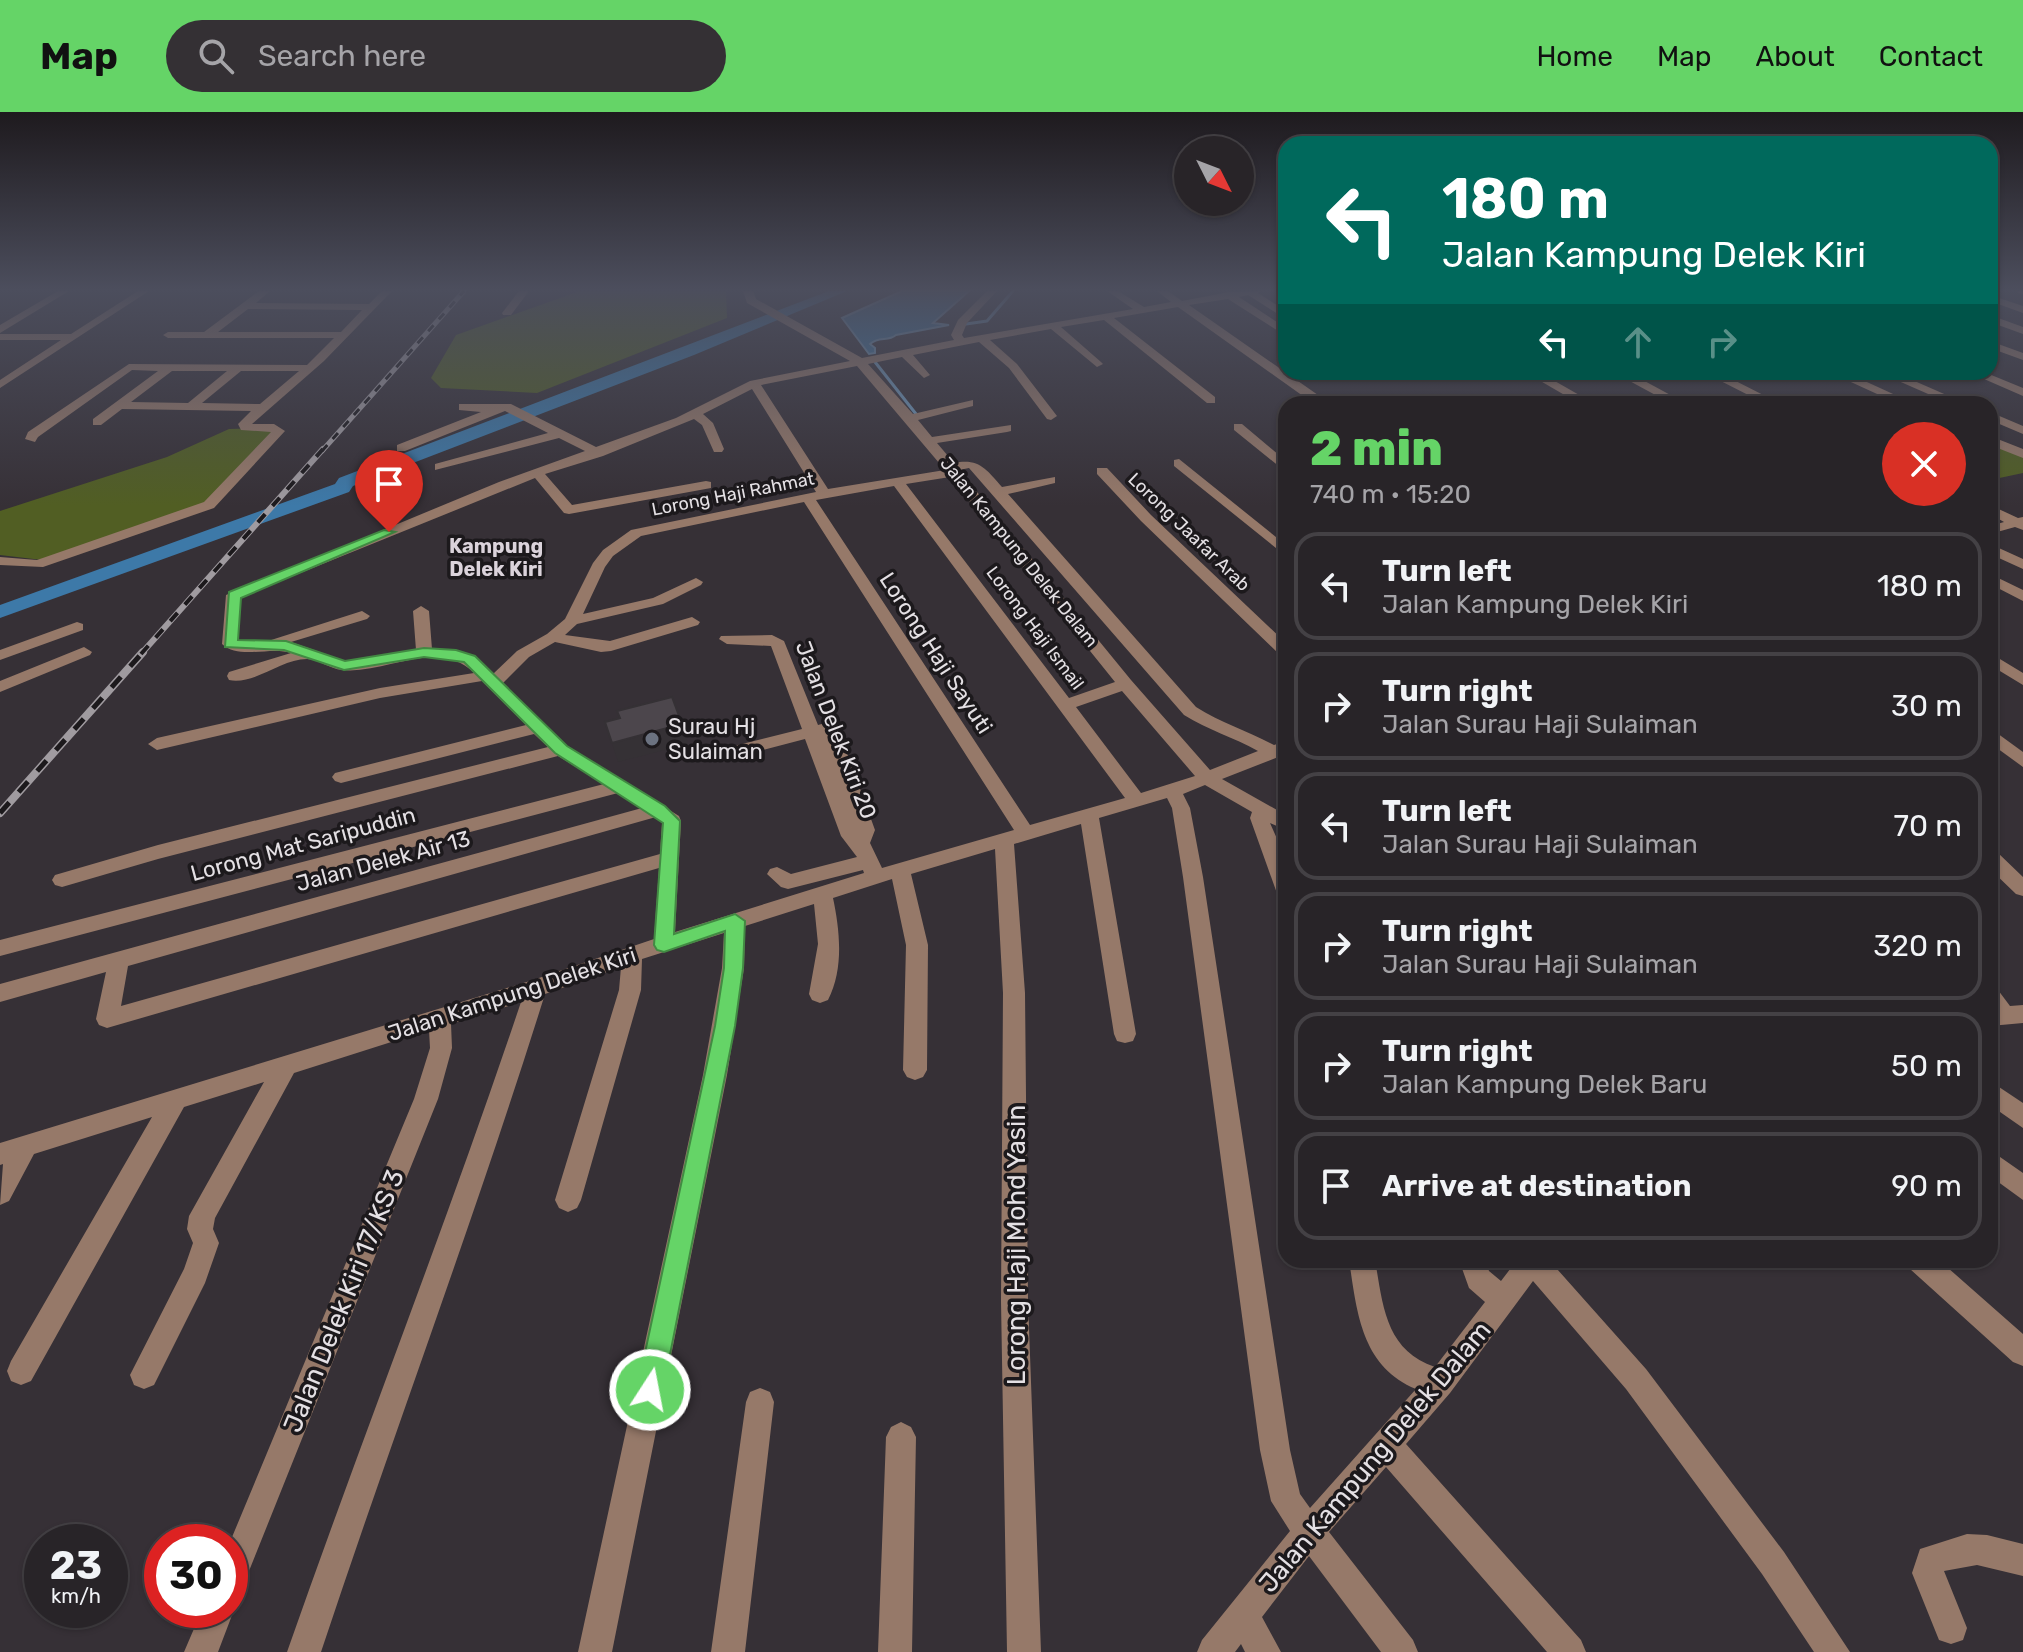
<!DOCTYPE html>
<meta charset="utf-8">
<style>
:root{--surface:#282428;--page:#343034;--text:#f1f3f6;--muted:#a5a4a8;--line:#444145;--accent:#65d467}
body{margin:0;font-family:Rubik,sans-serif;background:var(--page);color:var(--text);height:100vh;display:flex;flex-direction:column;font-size:30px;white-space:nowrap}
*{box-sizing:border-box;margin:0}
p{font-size:26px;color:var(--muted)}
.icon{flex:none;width:44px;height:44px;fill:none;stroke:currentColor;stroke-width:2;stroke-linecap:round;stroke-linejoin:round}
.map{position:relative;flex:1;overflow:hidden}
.panel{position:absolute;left:1278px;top:284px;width:720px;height:872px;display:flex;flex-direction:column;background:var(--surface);border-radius:24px;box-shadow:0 2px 6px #0004,0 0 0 2px var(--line)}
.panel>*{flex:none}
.top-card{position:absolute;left:1278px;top:24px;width:720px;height:244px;border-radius:24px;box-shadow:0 2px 6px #0004,0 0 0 2px var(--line);background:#00695c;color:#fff;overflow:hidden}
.needle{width:52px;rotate:132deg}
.controls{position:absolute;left:1174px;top:24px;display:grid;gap:16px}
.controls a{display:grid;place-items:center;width:80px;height:80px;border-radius:50%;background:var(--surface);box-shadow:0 2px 6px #0004,0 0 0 2px var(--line);font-size:40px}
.speed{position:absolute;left:24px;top:1412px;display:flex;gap:16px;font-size:40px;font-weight:700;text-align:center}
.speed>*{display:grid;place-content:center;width:104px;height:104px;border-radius:50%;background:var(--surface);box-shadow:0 2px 6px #0004,0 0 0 2px var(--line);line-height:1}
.speed small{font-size:20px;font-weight:400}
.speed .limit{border:12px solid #d22;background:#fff;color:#111}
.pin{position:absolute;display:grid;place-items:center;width:68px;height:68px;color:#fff;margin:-82px -34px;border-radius:50% 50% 50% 0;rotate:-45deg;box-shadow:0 0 8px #0007}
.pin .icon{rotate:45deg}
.me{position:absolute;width:88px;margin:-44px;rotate:11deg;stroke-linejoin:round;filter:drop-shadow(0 0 6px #0008)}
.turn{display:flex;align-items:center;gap:28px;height:168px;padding:0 32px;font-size:36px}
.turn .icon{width:104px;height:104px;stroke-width:2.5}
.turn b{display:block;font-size:56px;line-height:68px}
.lanes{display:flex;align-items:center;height:76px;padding:0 32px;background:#0003;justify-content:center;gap:40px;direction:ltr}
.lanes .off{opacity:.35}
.round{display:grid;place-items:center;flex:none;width:84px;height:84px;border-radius:42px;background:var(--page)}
.headline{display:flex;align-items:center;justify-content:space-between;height:136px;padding:0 32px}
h1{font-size:48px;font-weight:800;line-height:60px;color:var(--accent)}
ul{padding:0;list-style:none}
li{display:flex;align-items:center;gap:24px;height:108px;margin:0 16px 12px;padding:0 16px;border:4px solid var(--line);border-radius:24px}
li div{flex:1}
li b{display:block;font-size:30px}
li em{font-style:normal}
header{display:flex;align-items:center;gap:48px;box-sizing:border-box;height:112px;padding:0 40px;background:var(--accent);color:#111}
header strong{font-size:38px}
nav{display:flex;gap:44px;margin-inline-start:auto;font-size:28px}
.search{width:560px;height:72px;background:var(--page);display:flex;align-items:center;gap:20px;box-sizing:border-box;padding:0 28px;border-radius:44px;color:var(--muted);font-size:30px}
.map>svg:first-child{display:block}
</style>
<header>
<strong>Map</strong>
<div class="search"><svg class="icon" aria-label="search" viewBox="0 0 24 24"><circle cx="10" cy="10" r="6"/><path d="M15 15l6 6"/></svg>Search here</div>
<nav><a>Home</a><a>Map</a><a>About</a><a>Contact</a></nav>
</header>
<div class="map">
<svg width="2023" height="1540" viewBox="0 0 2023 1540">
<rect width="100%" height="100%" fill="#363036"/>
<path fill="#515e23" d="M580 179H726L727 206 537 281 441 276 431 266 456 223Z
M262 316 273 318 274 322 208 391 42 448 0 443V399L167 345 229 317Z
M1990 330 2023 345V361L1990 368Z"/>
<path fill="#3d79a8" stroke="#6f98ba" stroke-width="2" d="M902 179H969L933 211 949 213 896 223C888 230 879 224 870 232L875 236V241L869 242 842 206Z"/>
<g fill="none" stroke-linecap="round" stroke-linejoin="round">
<path stroke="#6f98ba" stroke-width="3" d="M966 212 987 209 1013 179
M875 250 916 302"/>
<path fill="#3d79a8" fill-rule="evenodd" d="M829 179H847L694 243 353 374 349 380 0 506V493L335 372 339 366Z"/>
<path fill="#967969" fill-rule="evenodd" d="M58 179H69L0 221V213Z
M138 179H149L0 276V268L61 228H0V222H71Z
M259 179H270L256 191 369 192 382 179H392L324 249 252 312H274L285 319 214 396 43 455 0 453V445L37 448 204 390 271 320 241 318 238 312 251 299 122 297 101 313H93V307L158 259 132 258 38 325 35 330 25 327 28 320 129 252 307 253 334 226H168L163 223 168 220H204ZM248 197 362 198 341 220H218ZM172 259H227L188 291 131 290ZM241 259H299L260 292 202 291Z
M519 179H529L511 203H503L502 201Z
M743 179H753L756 187 862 246 954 228 951 223 958 208 987 179H997L967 211 962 223 964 226 1133 197 1107 179H1118L1144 195 1171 190 1157 179H1168L1182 189 1229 180 1261 179 1258 181 1286 199V207L1248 183 1239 185 1286 216V224L1228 187 1189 193 1318 283V289H1310L1178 195 1114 206 1215 285V291H1207L1104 208 1061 215 1101 250 1103 252 1097 255 1051 217 990 228 1017 252 1057 304 1051 308 1047 307 1009 256 979 230 913 243 930 263 924 266 902 245 868 252 913 302 973 288V294L918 308 932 325 1011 313V319L1007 320 937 331 954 351C979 346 986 357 1002 375L1055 365V371L1008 382 1196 595C1221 611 1248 619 1274 633L1286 629V642L1222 667 1286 703V718L1270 711 1286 747V789L1279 787 1250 706 1252 700 1205 673 1183 682 1190 696 1203 765 1290 1338 1300 1382 1310 1396 1416 1277C1361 1254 1357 1200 1349 1148H1375C1383 1193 1385 1238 1435 1255L1485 1190 1469 1176 1459 1148H1485L1489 1159 1501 1169 1517 1148H1549L1646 1257 1784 1440 1850 1540H1814L1762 1462 1626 1277 1533 1169 1450 1281 1406 1332 1581 1528 1586 1540H1547L1386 1355 1329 1420 1413 1528 1418 1540H1381L1309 1444 1262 1505 1281 1540H1245L1241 1532 1235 1540H1197L1202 1528 1290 1419 1271 1389 1260 1338 1183 765 1172 696 1167 686 1099 706 1136 922 1133 929 1125 931 1117 929 1114 922 1081 712 1014 732 1025 881 1028 1189 1041 1540H1007L1001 1189 1003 881 995 737 911 762 928 833 927 958 923 965 915 968 907 965 903 958 906 833 892 767 833 786C840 819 844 857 828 888L820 891 812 888 809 882 818 832 814 792 745 814 744 856 727 963 612 1540H578L703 963 722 856 724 821 642 847 641 878 581 1088 577 1096 568 1100 559 1096 555 1088 619 878 621 855 545 882C476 1103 394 1320 321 1540H287C363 1323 448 1108 521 890L451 912 452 936 438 987 241 1479 230 1484V1430L414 987 430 936 429 918 294 961 215 1106 213 1117 219 1131 205 1171 154 1273 144 1277 134 1273 130 1263 184 1157 193 1131 187 1117 189 1104 264 970 184 995 31 1269 21 1273 11 1269 7 1259 11 1249 152 1005 34 1042 9 1089 0 1093 3 1052 0 1053V1031L533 868 654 827 659 756 107 916 99 913 96 907 106 860 0 890V872L642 696 618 681 0 844V828L604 672 558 644 158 747 62 775 55 773 52 768 55 763 158 733 548 635 534 622 341 671 335 669 332 665 335 661 526 613 482 569 380 586 157 638 148 632 157 626 380 576 474 561C438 525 384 563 342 558 330 557 318 547 307 547 281 547 255 573 229 568L227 564 229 560 291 541C270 534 239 548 222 532L226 483 499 370 585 339 559 326 435 358V352L548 321 505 299 405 339H397V333L481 300 459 298V292H511L596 335 676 306 750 269 850 249 747 191ZM857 254 945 358 828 377 761 273ZM752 277 816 380 631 418 603 438 593 451 565 507 547 522 517 539 493 562 475 544 432 537 429 499 421 494 413 499 416 538 345 549 291 530 367 507 370 504 362 499 268 529H238L241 485 535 366 564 401 569 402 711 376V370L706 369 572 393 545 362 603 344 694 307 702 313 714 340H722L724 337 713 311 703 302ZM969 356 1184 603C1208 618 1233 625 1258 639L1210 658 1131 568 959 358ZM950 365 1115 570 1069 586 906 372ZM894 374 1125 686 1030 713 816 388ZM804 390 1014 718 882 756 870 731 875 718 838 616 829 610 818 613 784 529 772 523 721 524 719 527 727 532 771 534 802 617 734 634 731 638 740 644 805 627 841 724 857 745 791 762 777 755 770 757 767 762 781 775 788 777 863 758 864 761 675 820 681 709 679 704 567 634 503 571 529 545 555 530 601 540 611 539 698 513 700 510 692 505 610 529 565 523 577 512 663 492 701 473 703 470 696 466 653 486 583 502 605 455 613 444 641 424ZM1122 579 1195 664 1141 681 1076 595ZM656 705 662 711 660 742 121 894 128 854Z
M2017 179H2023V182L2018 181Z
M1990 183 2023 194V201L1990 189Z
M1990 203 2023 215V222L1990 210Z
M1990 229 2023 241V248L1990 236Z
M1340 260 1360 263 1385 260 1382 265 1358 270Z
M1525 260H1539L1595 292H1580Z
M1613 260H1628L1687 292H1672Z
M1703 260H1718L1781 292H1766Z
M1829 260H1845L1915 292H1899Z
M1878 260H1894L1967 292H1951Z
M1968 260H1984L2023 276V284Z
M1482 282 1498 292H1447L1449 289Z
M1990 300 2023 314V322L1990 308Z
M1234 312H1242L1286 349V360L1234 318Z
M1990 324 2023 337V346L1990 333Z
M1179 347 1286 433V444L1174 354V348Z
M1097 356H1107L1151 403 1286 531V545L1280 543 1141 409 1097 362Z
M1990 393 2018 406 2023 405V418L2015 415 1990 422V414L2004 410 1990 402Z
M1990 432 2023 447V457L1990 442Z
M1990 462 2023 478V489L1990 472Z
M77 510 83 512V518L0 548V538Z
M84 535 92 540 90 543 0 580V569Z
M1990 541 2023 561V573L1990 553Z
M1990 616 2023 640V655L1990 631Z
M1990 738 1997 740 2023 765V784L2016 782 1990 757Z
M1990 875 1998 878 2010 894 2023 893V911L1990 914Z
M1990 969 2023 991V1016L1990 993Z
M1990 1038 2023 1061V1088L1990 1064Z
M1906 1148H1939L2023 1222V1254L2013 1250 1910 1157Z
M760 1276 770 1280 774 1290 745 1540H711L746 1290 750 1280Z
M901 1310 911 1315 916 1325 912 1540H878L886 1325 891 1315Z
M1967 1422 1987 1423 2023 1432V1464L1977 1453 1944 1459 1967 1516 1963 1528 1951 1532 1939 1528 1912 1461 1920 1437Z
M230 1488 234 1498 218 1540H184L202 1498H230Z"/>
<g stroke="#a09ba0" stroke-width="5">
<path id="rail-far2" d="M322 339 464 179"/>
</g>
<g stroke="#a09ba0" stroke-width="6">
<path id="rail-far1" d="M141 542 323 337"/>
</g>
<g stroke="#a09ba0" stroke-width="8">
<path id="rail" d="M0 701 143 540"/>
</g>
<use href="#rail-far2" stroke="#1c191c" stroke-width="3" stroke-dasharray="8" stroke-linecap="butt"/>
<use href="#rail-far1" stroke="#1c191c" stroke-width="4" stroke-dasharray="11" stroke-linecap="butt"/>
<use href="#rail" stroke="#1c191c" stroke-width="5" stroke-dasharray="14" stroke-linecap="butt"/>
</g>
<path fill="#353135" d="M682 612 688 632 618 650 612 631Z"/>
<path fill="#4c464c" stroke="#353135" stroke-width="2" d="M672 585 682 612 612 631 605 610 620 606 617 599Z"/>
<linearGradient id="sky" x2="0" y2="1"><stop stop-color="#1e1a1e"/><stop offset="0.45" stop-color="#4c4e5d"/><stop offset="1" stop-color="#4c4e5d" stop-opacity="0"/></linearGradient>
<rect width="2023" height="394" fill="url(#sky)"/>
<path fill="#65d467" stroke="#428a43" stroke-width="2" d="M384 418 395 420 241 486 238 528 286 529 345 549 424 536 456 538 475 544 567 634 665 694 680 709 674 822 735 802 745 809 743 856 735 914 663 1278 659 1287 650 1291 641 1287 637 1278 715 914 724 856 725 819 664 840 657 838 654 833 663 711 555 641 464 550 424 545 344 558 284 538 225 535 229 480Z"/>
<circle fill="#6b7280" stroke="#1c191c" stroke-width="3" cx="652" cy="627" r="8"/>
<g text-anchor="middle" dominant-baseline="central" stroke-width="7" stroke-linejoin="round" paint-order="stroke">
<g font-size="18" fill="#e4e0e4" stroke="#1c191c">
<text transform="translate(733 382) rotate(-11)">Lorong Haji Rahmat</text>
<text transform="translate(1189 420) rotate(44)">Lorong Jaafar Arab</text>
<text transform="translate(1019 440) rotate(51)">Jalan Kampung Delek Dalam</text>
<text transform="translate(1035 516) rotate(53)">Lorong Haji Ismail</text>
</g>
<g font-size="20" font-weight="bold" fill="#dbd3db" stroke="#1c191c">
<text x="496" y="434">Kampung<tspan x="496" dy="23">Delek Kiri</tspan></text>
</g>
<g font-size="22" fill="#e4e0e4" stroke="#1c191c">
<text transform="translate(936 541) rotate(57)">Lorong Haji Sayuti</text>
<text transform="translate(836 618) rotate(69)">Jalan Delek Kiri 20</text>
<text transform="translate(303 732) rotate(-15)">Lorong Mat Saripuddin</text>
<text transform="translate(383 749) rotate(-15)">Jalan Delek Air 13</text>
<text transform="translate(512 882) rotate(-18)">Jalan Kampung Delek Kiri</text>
</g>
<g font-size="22" fill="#e4e0e4" stroke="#1c191c" text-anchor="start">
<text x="668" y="614">Surau Hj<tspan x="668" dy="25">Sulaiman</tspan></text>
</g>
<g font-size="26" fill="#e4e0e4" stroke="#1c191c">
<text transform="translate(1016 1133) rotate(-90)">Lorong Haji Mohd Yasin</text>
<text transform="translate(344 1189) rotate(-68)">Jalan Delek Kiri 17/KS 3</text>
<text transform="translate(1375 1345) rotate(-50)">Jalan Kampung Delek Dalam</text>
</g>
</g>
</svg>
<div class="controls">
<a><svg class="needle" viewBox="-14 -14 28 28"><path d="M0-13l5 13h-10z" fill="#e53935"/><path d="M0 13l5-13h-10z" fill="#a5a4a8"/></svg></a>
</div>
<div class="speed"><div>23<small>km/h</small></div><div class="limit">30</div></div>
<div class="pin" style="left:389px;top:420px;background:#d93025"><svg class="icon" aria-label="arrive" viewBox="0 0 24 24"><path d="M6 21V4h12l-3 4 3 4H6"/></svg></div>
<svg class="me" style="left:650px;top:1278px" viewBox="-20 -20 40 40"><circle r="17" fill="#65d467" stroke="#fff" stroke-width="3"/><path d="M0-11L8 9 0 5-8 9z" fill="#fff"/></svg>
<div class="top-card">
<div class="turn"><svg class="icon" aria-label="left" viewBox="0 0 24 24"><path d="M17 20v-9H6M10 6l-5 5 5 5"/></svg><div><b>180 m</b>Jalan Kampung Delek Kiri</div></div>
<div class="lanes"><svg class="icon" aria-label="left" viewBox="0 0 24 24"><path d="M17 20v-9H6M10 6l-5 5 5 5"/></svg><svg class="icon off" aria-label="ahead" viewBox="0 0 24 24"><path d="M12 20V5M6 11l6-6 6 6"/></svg><svg class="icon off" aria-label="right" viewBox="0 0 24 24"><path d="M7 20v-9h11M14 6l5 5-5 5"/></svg></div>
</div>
<section class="panel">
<div class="headline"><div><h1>2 min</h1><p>740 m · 15:20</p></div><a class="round" style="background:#d93025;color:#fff"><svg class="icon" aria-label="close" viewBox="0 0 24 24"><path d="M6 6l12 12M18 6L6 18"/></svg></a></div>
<ul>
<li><svg class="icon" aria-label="left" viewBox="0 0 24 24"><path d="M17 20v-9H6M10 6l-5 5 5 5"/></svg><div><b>Turn left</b><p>Jalan Kampung Delek Kiri</p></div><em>180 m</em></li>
<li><svg class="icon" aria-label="right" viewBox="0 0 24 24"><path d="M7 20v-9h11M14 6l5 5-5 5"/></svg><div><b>Turn right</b><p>Jalan Surau Haji Sulaiman</p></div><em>30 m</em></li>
<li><svg class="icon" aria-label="left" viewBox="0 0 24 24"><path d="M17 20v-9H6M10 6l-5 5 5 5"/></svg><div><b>Turn left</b><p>Jalan Surau Haji Sulaiman</p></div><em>70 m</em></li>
<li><svg class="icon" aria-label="right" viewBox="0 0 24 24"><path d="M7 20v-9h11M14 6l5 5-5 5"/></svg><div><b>Turn right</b><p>Jalan Surau Haji Sulaiman</p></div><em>320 m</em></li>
<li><svg class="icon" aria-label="right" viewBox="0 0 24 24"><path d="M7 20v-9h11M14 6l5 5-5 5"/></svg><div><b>Turn right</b><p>Jalan Kampung Delek Baru</p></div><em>50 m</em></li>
<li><svg class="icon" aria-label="arrive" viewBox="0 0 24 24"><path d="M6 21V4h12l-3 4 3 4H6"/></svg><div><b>Arrive at destination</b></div><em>90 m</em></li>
</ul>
</section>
</div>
